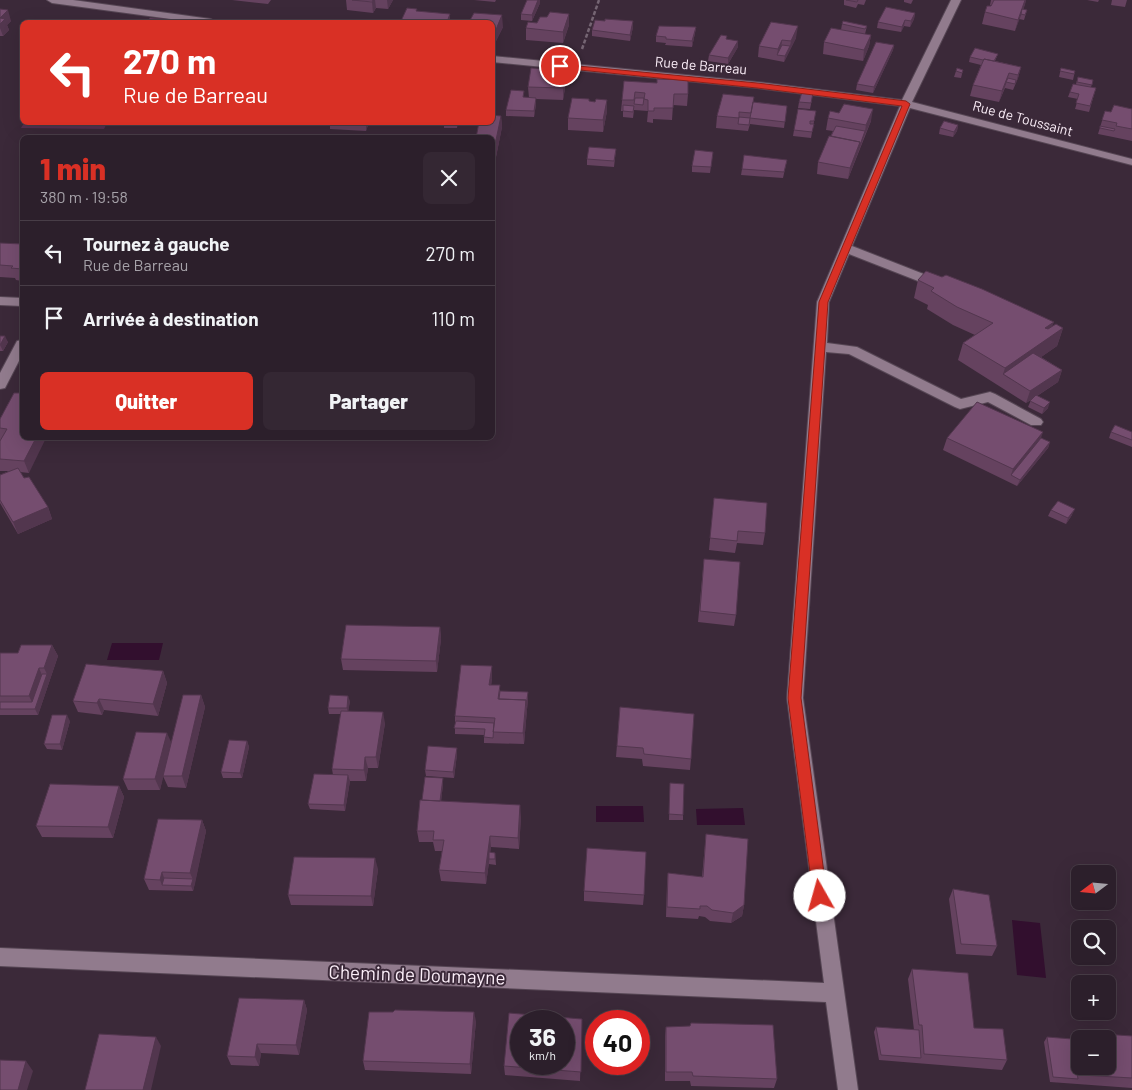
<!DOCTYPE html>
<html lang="fr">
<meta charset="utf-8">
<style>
:root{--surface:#2c1f2b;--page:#342733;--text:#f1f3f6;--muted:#a6a2a9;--line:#483d47;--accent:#d93025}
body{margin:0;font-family:Barlow,sans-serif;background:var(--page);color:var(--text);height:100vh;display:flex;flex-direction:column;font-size:19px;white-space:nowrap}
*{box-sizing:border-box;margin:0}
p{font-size:16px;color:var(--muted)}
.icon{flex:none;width:28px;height:28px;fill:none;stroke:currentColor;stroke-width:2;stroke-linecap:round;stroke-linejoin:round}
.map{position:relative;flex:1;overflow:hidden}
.panel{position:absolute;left:20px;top:135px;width:475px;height:305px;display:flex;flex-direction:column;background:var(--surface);border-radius:8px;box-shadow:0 5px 20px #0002,0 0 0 1px var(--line)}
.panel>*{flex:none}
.hud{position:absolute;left:20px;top:20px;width:475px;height:105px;border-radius:8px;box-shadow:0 5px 20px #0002,0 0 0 1px var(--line);background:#d93025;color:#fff;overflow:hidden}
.needle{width:32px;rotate:254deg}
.fabs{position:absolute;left:1071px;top:865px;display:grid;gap:10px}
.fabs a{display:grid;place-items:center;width:45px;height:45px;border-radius:8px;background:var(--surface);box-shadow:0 5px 20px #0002,0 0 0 1px var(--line);font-size:25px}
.speed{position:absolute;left:510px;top:1010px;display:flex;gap:10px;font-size:25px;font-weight:700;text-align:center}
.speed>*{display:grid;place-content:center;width:65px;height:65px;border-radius:50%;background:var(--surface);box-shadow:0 5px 20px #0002,0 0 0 1px var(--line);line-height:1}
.speed small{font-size:12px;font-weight:400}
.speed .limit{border:8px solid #d22;background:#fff;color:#111}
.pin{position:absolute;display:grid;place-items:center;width:42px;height:42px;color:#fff;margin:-21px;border:2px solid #fff;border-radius:50%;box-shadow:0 1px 5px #0007}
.me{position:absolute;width:55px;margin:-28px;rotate:353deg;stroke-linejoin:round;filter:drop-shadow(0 0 4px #0008)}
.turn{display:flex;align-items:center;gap:18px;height:105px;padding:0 20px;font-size:22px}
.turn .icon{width:65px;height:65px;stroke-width:2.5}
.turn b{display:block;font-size:35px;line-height:42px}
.round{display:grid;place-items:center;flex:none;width:52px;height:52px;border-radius:8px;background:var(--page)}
.head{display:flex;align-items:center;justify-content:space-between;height:85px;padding:0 20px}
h1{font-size:30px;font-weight:800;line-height:38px;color:var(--accent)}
.action{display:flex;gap:10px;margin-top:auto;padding:10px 20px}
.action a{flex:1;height:58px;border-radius:8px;background:var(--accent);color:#fff;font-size:20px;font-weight:800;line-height:58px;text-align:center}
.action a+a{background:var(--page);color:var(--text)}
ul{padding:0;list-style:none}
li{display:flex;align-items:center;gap:15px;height:65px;padding:0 20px;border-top:1px solid var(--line)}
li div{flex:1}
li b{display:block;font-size:19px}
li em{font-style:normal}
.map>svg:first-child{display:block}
</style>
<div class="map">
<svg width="1132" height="1090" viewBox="0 0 1132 1090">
<rect width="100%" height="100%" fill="#3b2939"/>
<path fill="#563251" d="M24 123V122L107 123 104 129 21 128Z"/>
<path fill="#320f2e" d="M112 643H163L159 660H107Z
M596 806H643L644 822H596Z
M743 808 745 825H697L696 809Z
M1012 920 1040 923 1046 978 1017 975Z"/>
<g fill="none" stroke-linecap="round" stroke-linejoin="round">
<g stroke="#564654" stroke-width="2">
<path id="minor" d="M47 0H73L211 19 216 22H193L52 3Z
M951 0H961L912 102 1132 159V165L910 108 852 246 944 282 946 285 944 288H936L849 254 829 302 827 343 857 347 961 399 990 392 995 394 1041 419 1043 422 1041 425H1031L988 402 960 409 955 407 849 354 826 352 803 698 858 1090H838L826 1002 0 966V948L824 983 787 698 817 302 900 106 757 88 492 62V56L757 82 902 100Z
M0 297 22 298V306L0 305Z
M22 340V355L5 388 0 389V373L17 341Z"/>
</g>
<path stroke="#756573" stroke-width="2.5" stroke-dasharray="4 2" stroke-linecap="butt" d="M582 49 599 0"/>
<use href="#minor" fill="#917b8d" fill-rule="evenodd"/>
</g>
<path fill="#65425f" d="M232 0H271L268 4Z
M346 0H393L388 9 376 8 373 13 347 10Z
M474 0H496L495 2Z
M844 0H866L864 5 858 4 856 8 844 5Z
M904 0H913L911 4 904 2Z
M991 0H1026L1023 10H1027L1024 20 1019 19 1015 31 982 24 985 12 992 6 990 5Z
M1087 0H1099L1098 2Z
M1112 0H1127L1125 7 1111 5Z
M540 3 532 21 521 20V14Z
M0 9 11 21 7 25 9 30 3 36H0Z
M417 11 450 20 449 22H401V21Z
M915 13 914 19 910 27 904 26 901 32 877 28 878 22Z
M492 22 503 27 495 43H492Z
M538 22 569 25 563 43 526 40V28Z
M771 22 796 38 784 62 758 57 759 46Z
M842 24 867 26 865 34 871 35 869 46 863 61 823 54 824 42 841 30Z
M633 27 630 41 592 36V30Z
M696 27 695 33 692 47 665 45 666 43 656 42V36Z
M894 45 893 50 873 93 856 90 857 84Z
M738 47 728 64 708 61 709 55Z
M998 54 995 61 1021 67 1018 78 1013 90 1005 88 999 102 970 96 973 85 981 65 969 62 970 57Z
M957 68 963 70 961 78 954 77Z
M1061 68 1075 71 1073 80 1059 77Z
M1078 77 1093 80 1091 87 1096 88 1089 112 1075 109 1078 99 1068 97 1073 84H1076Z
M624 81 688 94 687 106 673 105 672 120 653 119V123L647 122 648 111 634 110 633 118 623 117V111H621Z
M566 82 563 100 536 99V104L534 117 506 116V110L529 98 528 87Z
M812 99 810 109 798 108 799 102Z
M589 101 595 102 607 111 603 132 568 130V118Z
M753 102 787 106 784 128 750 124 748 131 716 128 717 116Z
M1132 109V141L1113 137V136V137L1098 134 1105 111 1111 112Z
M816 111 811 138 793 136 794 130Z
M501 116 502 127 496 157H492V138L476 137Z
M828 118 871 121 848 179 817 174 818 162 833 131 826 130Z
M319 122H369L366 131 330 129V124L319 123Z
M444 122H458L457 128H444Z
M958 125 957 131 953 137 939 134 940 128Z
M616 149 614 167 587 165V159Z
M713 152 710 173 692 172V166Z
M787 160 783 178 741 175 742 169Z
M0 243 22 244V281L16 280 15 278 0 277Z
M918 280 1052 326 1063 328 1057 346 1041 357 1062 370 1058 382 1037 396 1048 408 1042 414 1028 407 1031 400 1026 403 958 360 963 343 975 335 953 325 927 309 928 305 914 298Z
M0 336 8 342 3 351H0Z
M14 393 29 473 20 472 24 478 48 507 52 519 18 534 0 503V475L9 471H0V419Z
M1111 432H1132V447L1109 438Z
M947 438H1041L1050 442 1048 448 1017 486 943 450Z
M714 498 765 533 763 545 737 543 735 553 709 550Z
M1051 510 1072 515 1066 524 1048 516Z
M704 559 736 615 734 626 698 622Z
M440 627 441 639 437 672 343 670 341 659Z
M52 645 58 656 38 715H0V653H18Z
M163 671 167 683 158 716 104 710 102 715 78 712 73 701Z
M492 678 491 685H500V691L528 698 524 744 484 743V735L455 734V716Z
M201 695 205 707 186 788 168 787 163 776 160 790H128L123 779 171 743Z
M350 701 348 711 385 723 378 768H368L366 781H350L345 811 310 809 308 804 333 775 332 769 341 714H329L328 708Z
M620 707 691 759 690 770 643 766 642 759 616 757Z
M70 721 62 750 47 749 44 744Z
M247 741 249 747 242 778H223L221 772Z
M457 754 454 778 426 776 425 770Z
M443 784 441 801 521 816 519 849 491 847 490 852 495 853 496 865 489 864V862L486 884 441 881 439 870 442 851H435L433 842H419L417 831 422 800Z
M119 786 124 797 113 838 42 837 36 826Z
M670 789 683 815V820H669Z
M202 820 206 831 193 891 149 890 144 879Z
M706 834 744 905 742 916 731 923 710 921 705 917 699 916 698 919 666 917 667 884 668 873 702 877Z
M378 869 373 906 291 905 288 895Z
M953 889 997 946 992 956 956 954 949 899Z
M584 891 644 895 643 905 584 901Z
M912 969 974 1028 1007 1060 1002 1070 879 1060 874 1032 876 1027 914 1030 908 979Z
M304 1000 307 1010 299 1055 261 1053 259 1066 231 1065 227 1056Z
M582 1019 580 1081 505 1075 504 1066Z
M476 1021 471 1074 365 1070 363 1061Z
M666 1027 777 1079 774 1088 691 1086 690 1081H665V1036Z
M1075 1032 1132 1036V1088L1050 1082 1044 1042 1047 1037 1071 1039Z"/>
<path fill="#52364e" d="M373 0H375L376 8 373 13 372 2Z
M387 0H393L388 9Z
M538 0H540V3L532 21V15Z
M1025 0H1026L1025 5 1015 31 1018 20Z
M8 10 11 21 7 25 9 30 3 36 0 28V18Z
M915 13 914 19 910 27 911 21Z
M450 14V20L449 22H447Z
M569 14V25L563 43V32Z
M502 15 503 27 495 43V32Z
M905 20 904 26 901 32 902 27Z
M633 21V27L630 41V35Z
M798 26 796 38 784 62 785 56 790 46 791 41Z
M696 27 695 33 692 47V41Z
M871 35 869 46 863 61 864 50Z
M782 40 781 51 777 55 778 49Z
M738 41V47L728 64V58Z
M894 45 893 50 873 93 874 87Z
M1021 67 1018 78 1015 86 1018 75Z
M566 70V82L563 100V88Z
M1009 73 1006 84 999 102 1002 91Z
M536 98V104L534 117V111Z
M607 100V111L603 132V120Z
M873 109 871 121 864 137 866 125Z
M501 116 502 127 496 157 495 145Z
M366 122H369L366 131Z
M958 125 957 131 953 137 954 132Z
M865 131 864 137 848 179 850 168 860 142Z
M1054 322 1048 338 1063 328 1057 346 1010 379 1003 374 1005 368 1045 328Z
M5 336 8 342 3 351 0 345Z
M1062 370 1058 382 1026 403 1030 391Z
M1050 402 1048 408 1042 414 1044 408Z
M1043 432 1039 444 1011 475 1013 469Z
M36 438H46L29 473 24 461Z
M1050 442 1048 448 1017 486 1020 480Z
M48 507 52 519 18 534 13 522Z
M1075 509 1072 515 1066 524 1068 518Z
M440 627 441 639 437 672 436 661Z
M52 645 58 656 38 715 35 709 47 674 44 668Z
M492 666V678L490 696 489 685Z
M39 668 44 680 35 708 29 696Z
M163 671 167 683 158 716 153 704Z
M528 692V698L524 744 523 733Z
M201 695 205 707 186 788 182 776Z
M348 696 350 701 348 714 347 708Z
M99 699 104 710 102 715 97 703Z
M383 712 385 723 378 768 376 757Z
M67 715 70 721 62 750 60 744Z
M167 733 172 744 160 790 155 779Z
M247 741 249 747 242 778 240 773Z
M457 748V754L454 778 453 772Z
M365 757 368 768 366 781 364 770Z
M348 775 350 781 345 811 344 805Z
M443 778V784L440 812 439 806Z
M119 786 124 797 113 838 108 827Z
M520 805 521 816 519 849 518 838Z
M202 820 206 831 195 884 190 873Z
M490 836 491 847 486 884 485 873Z
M375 858 378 869 373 906 371 896Z
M162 872 166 883 162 885 164 890 160 880Z
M193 879 195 884 193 891 191 886Z
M744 905 742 916 731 923 733 913Z
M304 1000 307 1010 299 1055 296 1045Z
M474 1012 476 1021 471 1074 470 1064Z
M156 1037 161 1046 151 1090H143Z
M257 1044 261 1053 259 1066 255 1057Z
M26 1061 33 1071 27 1090H18Z"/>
<path fill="#754d6f" stroke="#52364e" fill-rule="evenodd" d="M352 0H373L372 2Z
M527 0H538L532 15 521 14Z
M846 0H858L857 2Z
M994 0H1025L1018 20 985 12 987 6H991Z
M886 7 915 13 911 21 905 20 902 27 878 22Z
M407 8 417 9 416 11 450 14 447 22 435 21 434 22H423L401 21Z
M0 9 8 10 0 18Z
M1022 9 1027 10 1025 15 1021 14Z
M550 12 569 14 563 32 526 28 528 22 537 23 540 17H547Z
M474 13 502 15 495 32 492 31V22H469Z
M0 18 5 19 0 24Z
M150 18 174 20 172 22H147Z
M605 19 633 21 630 35 592 30 595 20 605 21Z
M843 21 867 26 865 29 842 24Z
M771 22 798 26 791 41 782 40 778 49 759 46Z
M659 26 696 27 692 41 666 39V37L656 36Z
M831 28 871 35 864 50 824 42Z
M721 35 727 36 726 39 738 41 728 58 709 55Z
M876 42 894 45 874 87 857 84Z
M782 45 790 46 785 56 777 55Z
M975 48 998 54 994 61 984 59 983 60 970 57Z
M984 59 1021 67 1018 75 1009 73 1002 91 973 85Z
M531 68 566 70 563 88 528 87Z
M957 68 963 70 962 73 956 71Z
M1061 68 1075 71 1074 74 1060 71Z
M1078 77 1093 80 1092 85 1077 82Z
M1008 78 1016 80 1015 84 1006 82Z
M657 79 688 80V94H674L673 108H654V111H648V100L644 99 645 93 635 92 634 100H622L624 81 657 83Z
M1073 84 1096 88 1090 106 1076 103 1079 94 1070 92Z
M511 90 524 91 523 97 536 98 534 111 506 110Z
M802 92 813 93 811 103 799 102Z
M723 94 754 97 751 113 739 112V118L717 116Z
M572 98 589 99V101L595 102 596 99 607 100 603 120 568 118Z
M635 98H644L643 105 634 104Z
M753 102 787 106 785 122 750 118Z
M844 104 873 109 866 125 828 118 830 111 839 113Z
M623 105 634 106 633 112 623 111Z
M1114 105 1132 109V129L1116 126 1117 123 1102 120 1105 111 1111 112Z
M798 109 816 111 814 121H810V124H814L812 132 794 130Z
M492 115 501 116 495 145H492V138H476L479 122H492Z
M739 117 750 118 749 125 738 124Z
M944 121 958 125 954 132 940 128Z
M345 122H366V125L343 124Z
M836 126 865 131 859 148 860 142 831 136Z
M1100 126 1115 129 1114 131 1100 128Z
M463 136 476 137V138H463Z
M829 136 860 142 850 168 818 162Z
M589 147 616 149 614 161 587 159Z
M695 150 713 152 711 167 692 166Z
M744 155 787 160 784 172 742 169Z
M0 243 22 244V269L11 268 13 266 0 265Z
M926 271 942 277 946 275 982 289 1054 322 1045 328 1048 329 1056 324 1063 328 1005 368 963 343 993 323 957 307 931 291 934 288 918 280Z
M0 336H5L0 345Z
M1033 353 1062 370 1030 391 1003 374Z
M14 393H22V438H36L24 461 0 459V441L7 429 0 428V419Z
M1036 395 1050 402 1044 408 1030 401Z
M977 402 1043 432 1013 469 947 438Z
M1115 425 1132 432V440L1111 432Z
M1041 438 1050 442 1020 480 1011 475Z
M18 468 24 478 29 477 48 507 13 522 0 500V475Z
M714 498 767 503 765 533 738 531 737 541 710 538Z
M1058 501 1075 509 1068 518 1051 510Z
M704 559 740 562 736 615 700 611Z
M346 625 440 627 436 661 341 659Z
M21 645H52L44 668H39L29 696H0V653H18Z
M86 664 163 671 153 704 99 699 97 703 73 701Z
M461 665 492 666 489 685H500L498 699 526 700 523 733 493 732 495 718 455 716Z
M42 674H47L35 709H0V702H32Z
M500 691 528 692 526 706V700L499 699Z
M183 695H201L182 776H163Z
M330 695 348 696 347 708H328Z
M620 707 694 714 691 759 644 754 643 748 617 746Z
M341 711 383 712 376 757H365L364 770 332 769Z
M52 715H67L60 744H44Z
M456 721 494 723 493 738 484 737 485 729 454 728Z
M136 732 167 733 155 779H123Z
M229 740 247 741 240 773 221 772Z
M428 746 457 748 453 772 425 770Z
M314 774 348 775 344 805 308 804Z
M425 777 443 778 440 801 422 800Z
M670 783 684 784 683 815 669 814Z
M50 784 119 786 108 827 36 826Z
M420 800 520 805 518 838 490 836 485 873 439 870 444 840H433L434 831H417Z
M158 819 202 820 190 873 162 872 160 880 144 879Z
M706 834 748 839 744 905 733 913 712 910 707 906H700V909L667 907 668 873 703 877Z
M587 848 646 852 644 895 584 891Z
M489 852 495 853V859H489Z
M294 857 375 858 371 896 288 895Z
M164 878 193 879 191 886 162 885Z
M953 889 989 895 997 946 961 944Z
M912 969 968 973 974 1028 1003 1029 1007 1060 924 1054 922 1025H919Z
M239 998 304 1000 296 1045 257 1044 255 1057 227 1056Z
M395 1010 474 1012 470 1064 363 1061 369 1012H393Z
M509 1013 582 1019 581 1072 504 1066ZM521 1021H564V1064H521Z
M691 1023 773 1025 777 1079 693 1076 692 1072H666V1027L690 1026Z
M876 1027 919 1030 921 1058 881 1055Z
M1075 1032 1132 1036V1078L1081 1075ZM1080 1039H1108V1066H1080Z
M99 1034 156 1037 143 1090H85Z
M1047 1037 1072 1039 1078 1079 1053 1077Z
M0 1060 26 1061 18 1090H0Z"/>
<path fill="#d93025" stroke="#8d1f18" d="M557 64 757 83 906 101 910 104 828 302 801 698 827 896 825 901 820 902 815 901 813 896 788 698 819 302 902 106 757 88 560 68H557Z"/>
<g text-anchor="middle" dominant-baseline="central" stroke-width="4" stroke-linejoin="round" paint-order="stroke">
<g font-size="14" fill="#fceff9" stroke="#3b2939">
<text transform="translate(701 65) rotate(5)">Rue de Barreau</text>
<text transform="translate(1023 118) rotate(15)">Rue de Toussaint</text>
</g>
<g font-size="19" fill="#fceff9" stroke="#3b2939">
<text transform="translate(417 974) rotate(2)">Chemin de Doumayne</text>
</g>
</g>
</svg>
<div class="fabs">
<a><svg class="needle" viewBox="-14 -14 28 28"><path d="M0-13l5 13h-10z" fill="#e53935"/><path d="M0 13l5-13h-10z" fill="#a6a2a9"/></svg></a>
<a><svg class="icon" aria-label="search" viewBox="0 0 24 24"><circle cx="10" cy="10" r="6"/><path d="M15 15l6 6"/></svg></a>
<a>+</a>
<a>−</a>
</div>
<div class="speed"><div>36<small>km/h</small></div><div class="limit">40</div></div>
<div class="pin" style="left:560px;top:66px;background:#d93025"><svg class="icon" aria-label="arrive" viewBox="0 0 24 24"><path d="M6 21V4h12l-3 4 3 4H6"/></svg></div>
<svg class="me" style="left:820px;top:896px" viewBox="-20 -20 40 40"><circle r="19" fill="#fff"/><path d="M0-13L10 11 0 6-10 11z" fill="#d93025"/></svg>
<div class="hud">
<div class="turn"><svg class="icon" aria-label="left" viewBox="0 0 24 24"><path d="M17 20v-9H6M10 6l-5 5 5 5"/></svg><div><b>270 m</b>Rue de Barreau</div></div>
</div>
<section class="panel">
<div class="head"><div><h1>1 min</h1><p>380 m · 19:58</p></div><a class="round"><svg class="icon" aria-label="close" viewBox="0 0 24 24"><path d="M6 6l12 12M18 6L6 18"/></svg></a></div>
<ul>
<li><svg class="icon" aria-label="left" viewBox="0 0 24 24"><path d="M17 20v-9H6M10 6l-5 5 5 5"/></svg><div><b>Tournez à gauche</b><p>Rue de Barreau</p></div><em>270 m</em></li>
<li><svg class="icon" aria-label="arrive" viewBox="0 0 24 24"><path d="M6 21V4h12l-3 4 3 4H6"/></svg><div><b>Arrivée à destination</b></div><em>110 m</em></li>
</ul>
<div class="action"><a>Quitter</a><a>Partager</a></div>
</section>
</div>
